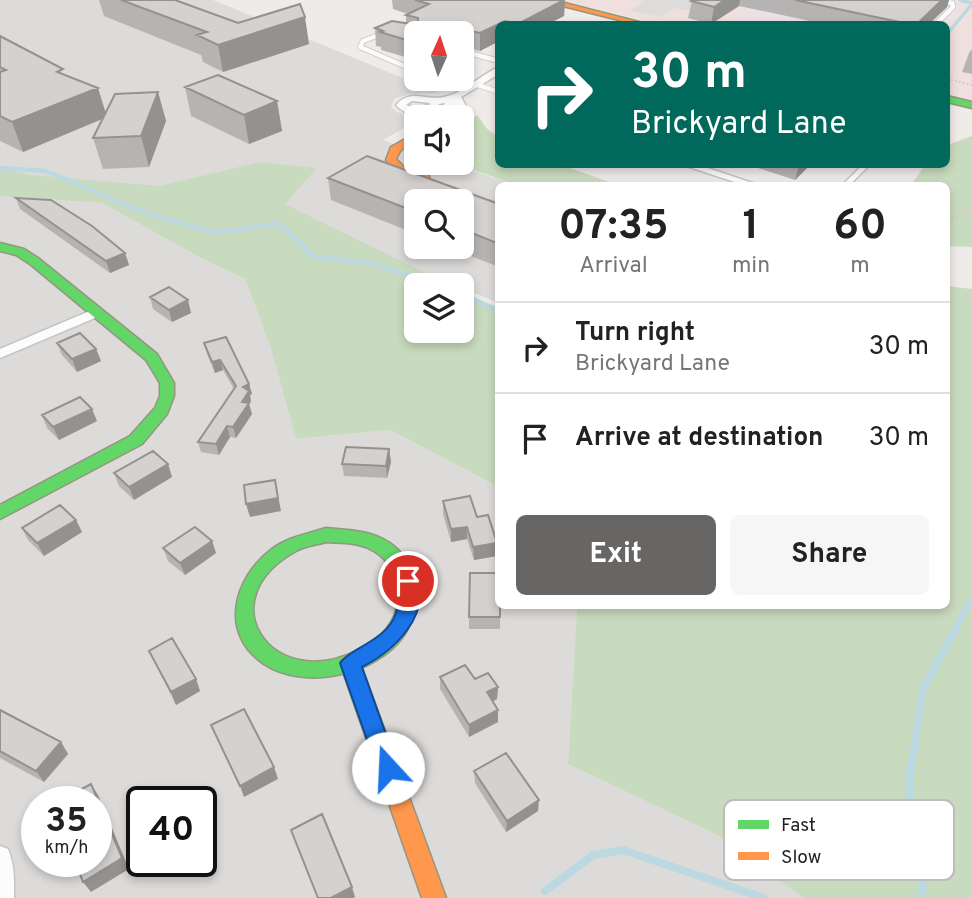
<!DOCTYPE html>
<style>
:root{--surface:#fff;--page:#f6f6f6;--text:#222;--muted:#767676;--line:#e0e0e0;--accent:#676665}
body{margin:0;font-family:Overpass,sans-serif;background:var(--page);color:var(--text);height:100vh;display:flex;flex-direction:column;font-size:26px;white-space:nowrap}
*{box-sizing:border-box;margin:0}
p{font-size:23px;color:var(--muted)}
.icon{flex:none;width:38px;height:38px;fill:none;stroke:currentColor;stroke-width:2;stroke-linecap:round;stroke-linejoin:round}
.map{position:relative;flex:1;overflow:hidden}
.drawer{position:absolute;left:495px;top:182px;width:455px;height:427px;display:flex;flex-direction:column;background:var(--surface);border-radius:10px;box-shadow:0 4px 10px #0003}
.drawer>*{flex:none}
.hud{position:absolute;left:495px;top:21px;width:455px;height:147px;border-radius:10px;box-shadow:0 4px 10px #0003;background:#00695c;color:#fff;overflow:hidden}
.needle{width:46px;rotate:3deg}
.controls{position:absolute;left:404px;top:21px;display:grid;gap:14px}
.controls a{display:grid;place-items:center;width:70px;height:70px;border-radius:10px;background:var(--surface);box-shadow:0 4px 10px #0003;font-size:35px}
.speed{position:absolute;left:21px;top:786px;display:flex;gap:14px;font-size:35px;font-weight:700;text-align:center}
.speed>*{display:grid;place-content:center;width:91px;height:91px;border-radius:50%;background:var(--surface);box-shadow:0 4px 10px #0003;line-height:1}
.speed small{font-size:18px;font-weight:400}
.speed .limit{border:4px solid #111;border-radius:10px;background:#fff;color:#111}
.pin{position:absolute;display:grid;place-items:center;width:60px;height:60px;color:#fff;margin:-30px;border:4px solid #fff;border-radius:50%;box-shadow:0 2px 7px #0007}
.me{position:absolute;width:77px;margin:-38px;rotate:340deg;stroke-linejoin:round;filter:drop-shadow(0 0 5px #0008)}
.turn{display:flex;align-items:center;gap:24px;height:147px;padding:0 21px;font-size:32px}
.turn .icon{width:91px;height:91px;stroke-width:2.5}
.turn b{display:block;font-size:49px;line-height:60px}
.eta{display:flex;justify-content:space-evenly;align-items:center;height:119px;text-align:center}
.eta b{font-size:42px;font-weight:700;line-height:49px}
.button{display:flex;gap:14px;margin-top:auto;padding:14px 21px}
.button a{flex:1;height:80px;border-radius:10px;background:var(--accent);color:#fff;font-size:28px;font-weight:700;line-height:80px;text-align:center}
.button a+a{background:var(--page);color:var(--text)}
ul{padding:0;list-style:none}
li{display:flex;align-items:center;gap:21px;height:91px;padding:0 21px;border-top:2px solid var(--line)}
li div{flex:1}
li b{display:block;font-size:26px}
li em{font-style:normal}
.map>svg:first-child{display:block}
</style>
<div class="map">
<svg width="972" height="898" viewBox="0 0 972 898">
<rect width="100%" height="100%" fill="#eeebe8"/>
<path fill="#dddbd9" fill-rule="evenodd" d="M0 0H213L439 93 410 94 394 99 391 107 397 112 420 116 430 114 416 117V121L383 140 416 152V163H449L516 185 499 186V303L462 288V285H454L264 207 31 175 0 166ZM416 201H462V247H416Z
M0 196 102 203 199 257 245 279 270 346 296 439 390 430 499 487V606H577L568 764 717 835 803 898H0ZM37 802H96V861H37ZM142 802H201V861H142Z"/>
<path fill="#efe0de" d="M560 0H725L753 6 725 24H660Z
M964 0H972V102L947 96V25Z"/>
<path fill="#ebe1e6" d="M725 0H964L947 25 725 24 752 6Z"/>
<path fill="#c9dbbe" d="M477 115 488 130 499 137V164L562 165 617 185H516L454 163H462V123Z
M972 136V247L947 246V186L911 185 925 165 947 164V145Z
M259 162 317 168 285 204 450 285H416V331H462V291L499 309V487L390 430 296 439 270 346 245 279 199 257 102 203 0 196V166L31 175 160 186Z
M947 286 972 289V898H803L717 835 568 764 577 606H947Z"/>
<path fill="#dedcdb" d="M645 0H685L707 5 696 12 675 8 660 17 630 11Z"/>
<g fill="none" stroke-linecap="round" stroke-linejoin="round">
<path stroke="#bcd8e0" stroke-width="3.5" d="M960 0 972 3
M947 34 972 4"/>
<path stroke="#bcd8e0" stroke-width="4.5" d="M0 168 46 171 146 213 217 233 278 223 304 247"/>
<path stroke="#bcd8e0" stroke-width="5" d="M302 245 314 257 372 263 435 285
M462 296 499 310"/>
<path stroke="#bcd8e0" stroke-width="7" d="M954 632 972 598"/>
<path stroke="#bcd8e0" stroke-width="8" d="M545 891 593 855 623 850 764 898
M921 898 923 888 909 783 923 689 955 630"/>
<g stroke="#c6c5c4" stroke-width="6">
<path id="lane-far1" d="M936 24 953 7 952 3 940 0
M384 33 363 41 360 47 416 71
M462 51 499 61
M437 79 466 89
M475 84 499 92"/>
</g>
<g stroke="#c6c5c4" stroke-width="8">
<path id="lane" d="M688 164 754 186
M845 186 867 164"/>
</g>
<g stroke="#c6c5c4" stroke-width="3">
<path id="street" d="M499 67V74L461 97 467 108 456 117H445L442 107 445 103 439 104 437 109C423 114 407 118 396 105 411 88 425 101 444 97 464 93 480 75 499 67ZM412 101 430 103 429 105 416 108 406 105Z
M97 308 104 312 102 315 0 358V349Z
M0 846 8 849C15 866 14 880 14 898H0Z"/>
</g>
<g stroke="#959680" stroke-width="3">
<path id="fast" d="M947 96 972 102V108L947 102Z
M0 243 24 249 38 258 157 354 174 383V396L167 414 142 444 0 519V505L130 436 155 408 160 396V383L146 360 30 264 16 255 0 251Z
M326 528C345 530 365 530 383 539 423 559 425 614 397 644 366 677 302 689 264 664 219 634 233 578 272 549 288 537 307 534 326 528ZM326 542C340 543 355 542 368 548 394 559 404 590 394 616 388 632 372 643 356 651 272 693 207 600 296 551 305 546 316 545 326 542Z"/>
</g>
<g stroke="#959680" stroke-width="3">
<path id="slow" d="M539 0H553L647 24H635Z
M416 133V140L400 151 396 159 403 166 429 176V180L425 181 395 170 386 160 391 147Z
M350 655 357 657 360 663 446 898H422L340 663 343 657Z"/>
</g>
<path stroke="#d7c9c7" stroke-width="2" stroke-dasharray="2 2" stroke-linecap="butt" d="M947 79 972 85"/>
<path stroke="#d7c9c7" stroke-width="2.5" stroke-dasharray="2.5 2.5" stroke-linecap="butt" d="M947 221 972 209"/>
<use href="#lane-far1" stroke="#fcfcfc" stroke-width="4.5"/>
<use href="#lane" stroke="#fcfcfc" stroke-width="5"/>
<use href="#street" fill="#fcfcfc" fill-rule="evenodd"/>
<use href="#fast" fill="#63d668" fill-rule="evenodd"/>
<use href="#slow" fill="#ff974d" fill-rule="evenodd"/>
</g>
<path fill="#b6b4b2" d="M99 0H175L238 23 309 44 223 72 203 62 201 55 104 16Z
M392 0H565L564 16 548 24H499V41L480 51 467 48V57L462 60V33H416V60L381 50V47L376 46 375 28 406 24V15L408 14 393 9Z
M688 0H949L947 7 929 24H824L739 6 711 24 688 18 692 1Z
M0 36 65 75 105 113 158 92 166 121 149 167 103 169 93 138 102 119 23 152 0 141Z
M972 49V74L962 72 969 53Z
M185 87 277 101 282 131 249 144 191 116Z
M746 164H811L795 180Z
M328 178 499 204V267L448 247H462V201H416V234L331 200Z
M16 198 125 253 129 265 110 273 20 209Z
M150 297 191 313 172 322 153 309Z
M57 343 96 349 101 361 77 372 62 355Z
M204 343 249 384 252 394 250 395 251 401 249 404 252 414 236 438 230 437 219 455 201 452 198 442 234 389 223 370 215 373 207 354Z
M42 415 97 421 59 440 47 428Z
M389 449 391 462 387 478 344 476 342 464Z
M168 464 172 477 134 500 119 486 114 473Z
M443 501 477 517 497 556 474 560 467 539 451 542 443 514Z
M76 520 82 532 44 556 28 540 22 528Z
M212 541 216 553 185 575 168 561 163 548Z
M500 606V629H469V617Z
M149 651 196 679 200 691 176 705Z
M440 677 475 679 498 687 497 699 493 702 498 722 469 737 440 689Z
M0 710 61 742 68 754 44 782 0 758Z
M474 771 538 811 506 832 475 783Z"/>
<path fill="#949291" d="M565 0 564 16 548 24H517Z
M725 0H740L739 6 711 24 714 7Z
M942 0H949L947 7 929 24H917Z
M305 17 309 44 223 72 218 45Z
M505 21V24H499V41L480 51V33Z
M467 40V57L462 60V42Z
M98 88 107 117 23 152 12 122Z
M158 92 166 121 149 167 141 136Z
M277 101 282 131 249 144 244 115Z
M799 164H811L795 180Z
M125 253 129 265 110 273 106 261Z
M188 300 191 313 172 322 169 310Z
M96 349 101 361 77 372 72 359Z
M220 360 223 370 215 373 212 362Z
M249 384 252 394 250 395 251 401 249 404 252 414 236 438 233 427 242 402 243 387Z
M92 409 97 421 59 440 53 427Z
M227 426 230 437 219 455 216 444Z
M389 449 391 462 387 478 386 466Z
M168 464 172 477 134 500 129 487Z
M275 480 281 511 250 517 246 504Z
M76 520 82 532 44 556 37 543Z
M467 527V539L451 542V529Z
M212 541 216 553 185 575 180 563Z
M497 543V556L474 560 473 547Z
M196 679 200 691 176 705 171 692Z
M498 687 497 699 487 704V692Z
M498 710V722L469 737V725Z
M61 742 68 754 44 782 36 771Z
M274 767 278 779 244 797 240 786Z
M91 784 98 795 129 869 91 892 83 882Z
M539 800 538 811 506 832 507 821Z
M352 887 355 897 353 898H331Z"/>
<path fill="#d4d1cf" stroke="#949291" stroke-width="2" d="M121 0H175L238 23 300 4 305 17 218 45 197 35 207 32Z
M415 0H564L518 24 505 21 480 33 460 29 459 33H416V43L380 32 383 31 375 28 392 21 418 25V18L406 15 429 4Z
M693 0H725L714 7 691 1Z
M795 0H942L917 24H909Z
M0 36 63 69 57 72 98 88 12 122 0 116V72L6 70 0 67Z
M218 75 277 101 244 115 185 87Z
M158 92 141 136 93 138 115 94Z
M367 156 499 204V244L462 229V201H416V212L328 178Z
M16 198 51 200 92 226 125 253 106 261Z
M169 287 188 300 169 310 150 297Z
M80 333 96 349 72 359 57 343Z
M226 337 249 384 243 387 249 391 242 402 249 403 233 427 227 426 216 444 198 442 236 386 220 360 212 362 204 343Z
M80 397 92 409 53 427 42 415Z
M346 447 389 449 386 466 342 464Z
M153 451 168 464 129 487 114 473Z
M275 480 278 498 246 504 244 485Z
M470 496 477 517 488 515 497 543 473 547 467 527 451 529 443 501Z
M60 505 76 520 37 543 22 528Z
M195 527 212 541 180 563 163 548Z
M470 573H499V606H500V617H469Z
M172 638 196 679 171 692 149 651Z
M465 665 475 679 488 673 498 687 487 692 498 710 469 725 440 677Z
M244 709 274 767 240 786 211 725Z
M0 710 61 742 36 771 0 751Z
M506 753 539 800 507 821 474 771Z
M91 784 122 858 83 882 75 861H96V802H58Z
M322 814 352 887 331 898H318L291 830Z"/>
<path fill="#1a73e8" stroke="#114b97" stroke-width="2" d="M408 573 414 575C435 614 392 652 362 667L398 768 395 775 388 778 380 775 377 768 340 663C346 652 377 642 388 627 405 607 393 592 401 575Z"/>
<rect x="724" y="800" width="230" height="80" rx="10" fill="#fff" stroke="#bcbcbc" stroke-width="2"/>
<rect x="738" y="820" width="31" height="9" fill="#63d668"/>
<rect x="738" y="852" width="31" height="8" fill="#ff974d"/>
<g font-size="19" fill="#1f1f1f">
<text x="781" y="831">Fast</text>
<text x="781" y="863">Slow</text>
</g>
</svg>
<div class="controls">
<a><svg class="needle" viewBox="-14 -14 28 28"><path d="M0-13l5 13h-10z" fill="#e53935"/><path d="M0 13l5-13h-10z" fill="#767676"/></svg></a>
<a><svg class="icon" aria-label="sound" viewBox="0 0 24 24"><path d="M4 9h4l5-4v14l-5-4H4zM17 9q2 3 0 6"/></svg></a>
<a><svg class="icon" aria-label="search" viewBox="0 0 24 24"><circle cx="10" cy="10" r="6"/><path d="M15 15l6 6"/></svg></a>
<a><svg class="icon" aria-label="layers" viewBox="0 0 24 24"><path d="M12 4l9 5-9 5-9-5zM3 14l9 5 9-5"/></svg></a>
</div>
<div class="speed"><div>35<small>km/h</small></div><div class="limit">40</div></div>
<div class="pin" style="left:408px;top:581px;background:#d93025"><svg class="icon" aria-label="arrive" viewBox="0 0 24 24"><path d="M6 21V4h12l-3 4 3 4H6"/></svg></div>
<svg class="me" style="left:388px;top:768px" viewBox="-20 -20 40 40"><circle r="19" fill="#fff"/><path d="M0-13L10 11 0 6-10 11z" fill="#1a73e8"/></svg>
<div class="hud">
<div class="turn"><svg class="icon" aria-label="right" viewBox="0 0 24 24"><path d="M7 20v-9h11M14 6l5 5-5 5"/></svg><div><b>30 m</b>Brickyard Lane</div></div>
</div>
<section class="drawer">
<div class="eta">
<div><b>07:35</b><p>Arrival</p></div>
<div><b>1</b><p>min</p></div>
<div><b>60</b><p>m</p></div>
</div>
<ul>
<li><svg class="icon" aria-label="right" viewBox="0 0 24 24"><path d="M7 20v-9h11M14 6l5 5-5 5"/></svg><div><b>Turn right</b><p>Brickyard Lane</p></div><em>30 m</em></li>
<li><svg class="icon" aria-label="arrive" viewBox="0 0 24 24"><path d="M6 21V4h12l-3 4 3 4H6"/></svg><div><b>Arrive at destination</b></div><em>30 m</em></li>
</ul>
<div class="button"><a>Exit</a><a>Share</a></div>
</section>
</div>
